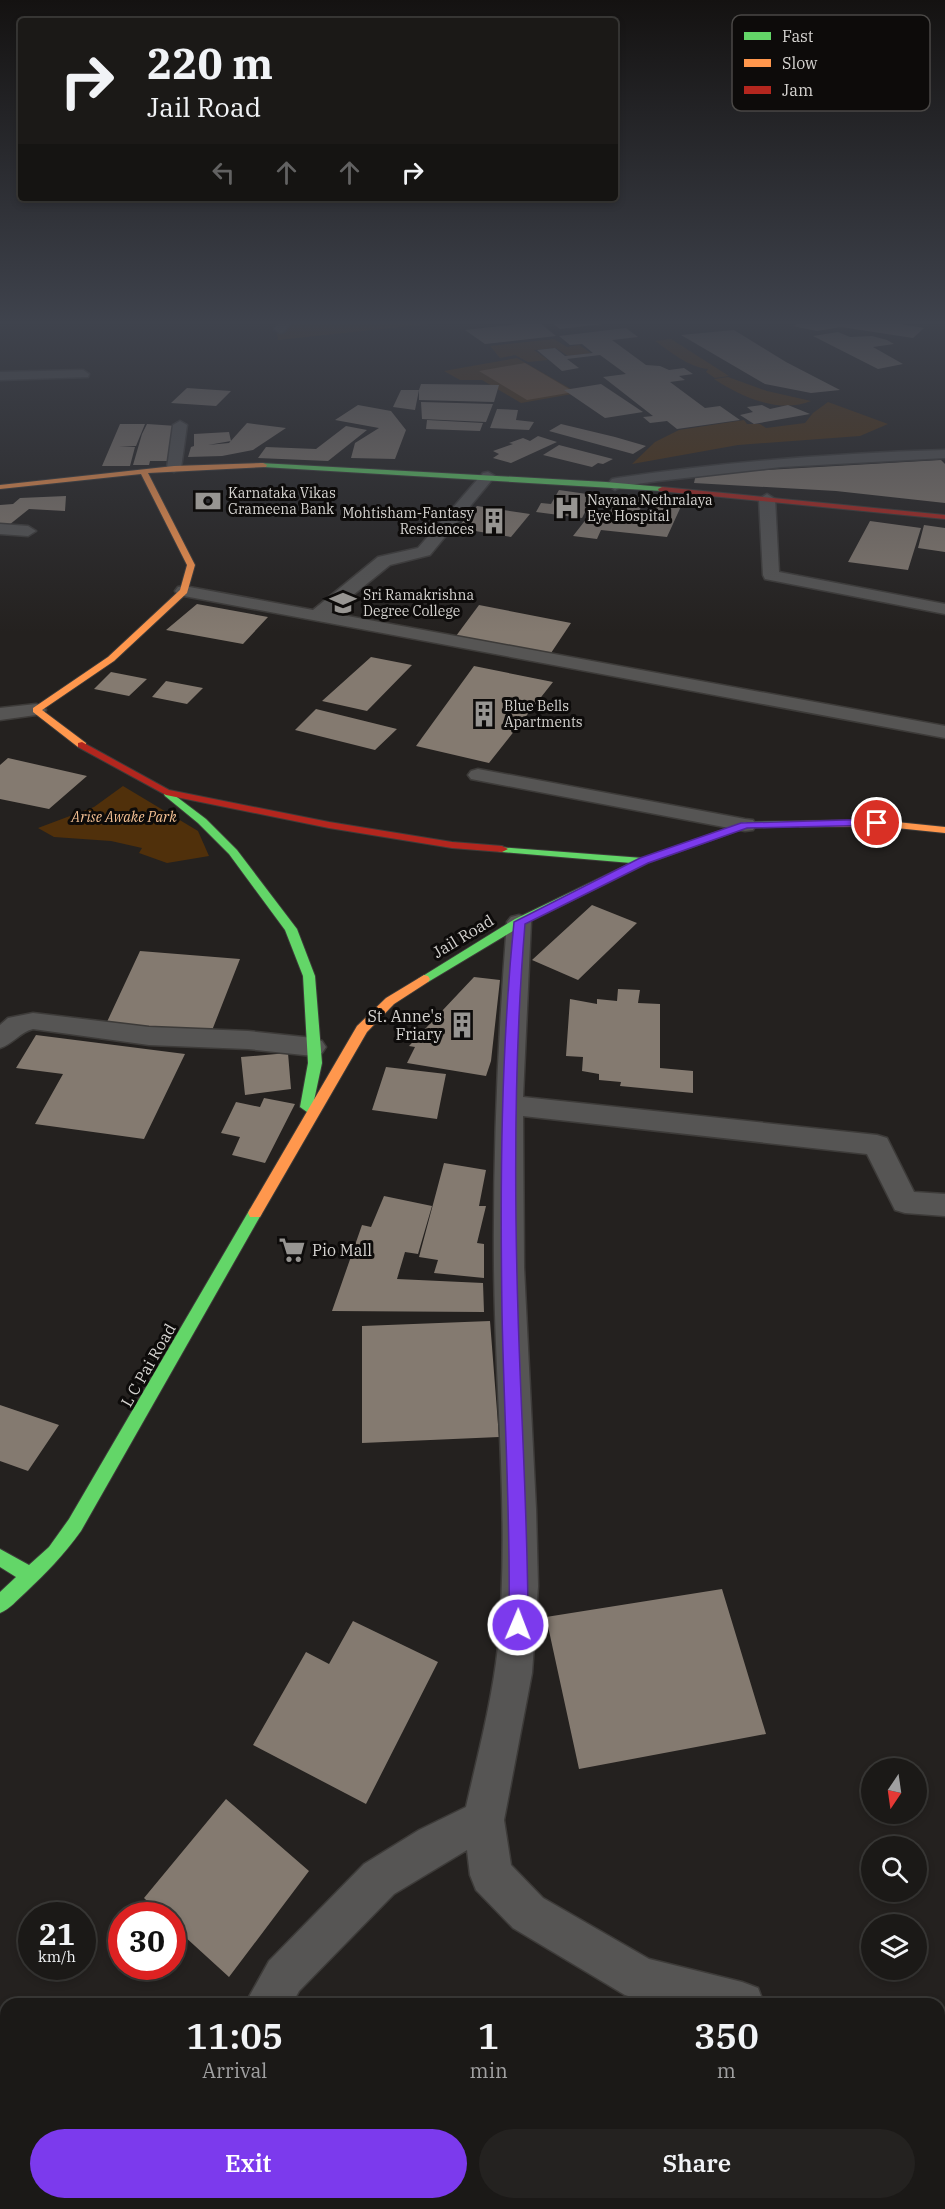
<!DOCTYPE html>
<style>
:root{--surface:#1b1917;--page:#242220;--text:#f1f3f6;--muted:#a0a0a1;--line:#393836;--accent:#7c3aed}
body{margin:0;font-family:"IBM Plex Serif",serif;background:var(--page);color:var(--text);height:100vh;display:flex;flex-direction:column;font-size:22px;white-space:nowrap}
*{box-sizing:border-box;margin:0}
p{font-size:20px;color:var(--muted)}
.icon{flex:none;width:33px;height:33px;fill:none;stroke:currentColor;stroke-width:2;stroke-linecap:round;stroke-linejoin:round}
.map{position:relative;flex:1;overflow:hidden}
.side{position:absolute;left:0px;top:1998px;width:945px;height:212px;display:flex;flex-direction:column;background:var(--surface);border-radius:18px 18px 0 0;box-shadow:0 3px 9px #0003,0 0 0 2px var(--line)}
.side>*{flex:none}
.hud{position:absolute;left:18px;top:18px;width:600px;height:183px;border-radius:6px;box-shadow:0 3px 9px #0003,0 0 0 2px var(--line);background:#1b1917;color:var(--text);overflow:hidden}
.needle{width:39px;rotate:193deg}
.tools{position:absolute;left:861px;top:1758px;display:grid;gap:12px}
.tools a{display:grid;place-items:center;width:66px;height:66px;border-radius:50%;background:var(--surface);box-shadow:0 3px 9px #0003,0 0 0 2px var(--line);font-size:30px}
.speed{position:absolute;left:18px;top:1902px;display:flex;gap:12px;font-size:30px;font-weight:700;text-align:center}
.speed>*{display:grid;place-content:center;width:78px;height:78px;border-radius:50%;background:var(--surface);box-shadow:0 3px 9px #0003,0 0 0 2px var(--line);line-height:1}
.speed small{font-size:15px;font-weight:400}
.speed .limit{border:9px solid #d22;background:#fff;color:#111}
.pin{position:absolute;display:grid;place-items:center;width:51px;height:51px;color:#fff;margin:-26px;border:3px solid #fff;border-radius:50%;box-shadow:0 2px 6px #0007}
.me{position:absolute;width:66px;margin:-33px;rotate:1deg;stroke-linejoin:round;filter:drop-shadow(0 0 4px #0008)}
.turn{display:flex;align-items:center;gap:21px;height:126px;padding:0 30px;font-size:27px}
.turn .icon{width:78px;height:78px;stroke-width:2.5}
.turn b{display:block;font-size:42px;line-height:51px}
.lanes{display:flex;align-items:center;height:57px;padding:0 30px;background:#0003;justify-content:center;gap:30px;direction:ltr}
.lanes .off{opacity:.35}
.eta{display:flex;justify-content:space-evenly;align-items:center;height:102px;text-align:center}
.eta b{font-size:36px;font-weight:600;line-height:42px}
.primary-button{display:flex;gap:12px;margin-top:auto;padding:12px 30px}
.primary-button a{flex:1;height:69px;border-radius:36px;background:var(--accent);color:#fff;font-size:24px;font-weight:600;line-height:69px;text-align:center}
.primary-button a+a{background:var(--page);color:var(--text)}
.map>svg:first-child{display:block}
</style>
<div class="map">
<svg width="945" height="2209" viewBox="0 0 945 2209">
<rect width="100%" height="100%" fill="#24211f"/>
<path fill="#50300b" d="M281 323H438L278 340 276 325Z
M554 339 567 347 579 345 591 353 568 356 556 348 534 350 548 360 528 362 515 355 500 358 490 346Z
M671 339 729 376 715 378 706 372 708 369C688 367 671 352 655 341Z
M517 358 578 393 521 403 482 380H460L444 371Z
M728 377 767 391 811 401C780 414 741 397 714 379Z
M828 402 888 424 860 436 738 445 632 464 655 442 679 430 744 420 747 424H760L766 428 805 423 813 413Z
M123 786 198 831 209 856 167 863 139 853 142 848 111 841 54 837 38 828 94 807Z"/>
<path fill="#7e5936" d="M525 363 574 392 527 400 479 371Z"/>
<path fill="#847a70" d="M528 323H540L556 336 485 344 465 330Z
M552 323H599L602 324 560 329Z
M799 323H894L924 328 913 338 841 327 817 331 793 326Z
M626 328 638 337 612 340 646 365 660 366 669 370 684 368 693 374 679 376 685 380 670 382 705 408 720 406 740 420 677 429 667 421 650 423 643 417 653 416 603 377 626 374 600 355 567 359 579 368 562 371 537 350 555 348 565 356 593 353 582 344 570 345 559 336Z
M734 330 786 362 840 390 811 393 765 384 681 335Z
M838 332 850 337 872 336 887 340 894 344 873 347 903 364 878 369 813 336Z
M421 384 499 385 494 402 419 400V390L415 410 393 407 401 390H419Z
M601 384 643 412 605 418 564 390Z
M187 388 231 391 216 406 171 403Z
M421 402 493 404 486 422 422 419Z
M358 405 391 411 406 430 395 459 351 458 355 443 379 428 335 420Z
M762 405 770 409 788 405 810 414 754 424 740 415 753 412 747 407Z
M497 409 518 410 516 420 534 422 529 430 490 428Z
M427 420 483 423 480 431 426 429Z
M247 423 286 428 253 450 222 456 188 457 191 447 194 446V434L229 432 231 441 208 445 229 443Z
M120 424H145L136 446H119L135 447 130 466H102Z
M147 424 177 426 172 461H150L149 465H133L142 434Z
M561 424 615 437 646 446 633 454 549 431Z
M346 426 367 430 328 461 258 458 266 447 316 449Z
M538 436 557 442 511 463 493 458 499 454 493 451 513 444 509 443 523 438 530 441Z
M559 445 613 459 603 464 598 463 592 467 543 455Z
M941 460 945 464V503L836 491 694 483 696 474Z
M559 490 594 495 582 518 536 512 541 503 551 504Z
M620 495 646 498 633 522 646 524 656 500 683 502 667 537 601 530 597 539 573 536 591 513 608 515Z
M66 496 65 511 29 509 9 525H0V505L13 504 20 498Z
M477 506 530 514 511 537 457 528Z
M870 521 921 528 908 570 848 562Z
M924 525 945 528V552L918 548Z
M197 604 268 617 243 644 166 630Z
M479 605 571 623 551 653 456 636Z
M371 657 412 665 367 711 322 701Z
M474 666 553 682 489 763 416 746Z
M111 672 147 679 129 696 94 689Z
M166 681 203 688 187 704 152 697Z
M316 709 397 729 375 750 295 730Z
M8 758 87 776 49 809 0 799V765Z
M592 905 637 923 578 980 532 960Z
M140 951 240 959 211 1033 106 1024Z
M474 977 500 980 491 1061 486 1076 407 1063 415 1047 409 1046Z
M618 989 640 990 638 1003 660 1004V1068L693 1071V1093L620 1086 621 1082 599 1080V1074L582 1071 583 1057 566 1056 570 999 597 1004V999L617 1001Z
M36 1035 185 1054 144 1139 35 1124 63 1074 16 1068Z
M288 1053 291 1089 245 1095 241 1057Z
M386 1067 446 1074 437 1119 372 1110Z
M264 1098 295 1104 265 1163 232 1155 240 1137 221 1133 236 1102 260 1107Z
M444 1163 486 1170 479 1206H486L477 1243 484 1244V1278L434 1273 438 1260 419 1257Z
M384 1196 432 1206 418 1254 405 1252 397 1279 483 1283 484 1312 332 1311 362 1225 371 1227Z
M490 1321 499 1437 362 1443V1326Z
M0 1405 59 1425 28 1471 0 1461Z
M722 1589 766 1734 579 1769 546 1617Z
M353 1621 438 1662 366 1804 253 1745 306 1652 329 1664Z
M226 1799 309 1871 229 1977 172 1925V1916H163L144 1898Z"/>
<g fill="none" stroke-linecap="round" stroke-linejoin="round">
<g stroke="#3d3b39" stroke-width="3">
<path id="street" d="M279 323H291L284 332 280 333 274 329Z
M83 370 89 374 88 377 0 380V372Z
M180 421 187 425 181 468 174 472 167 468 173 425Z
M945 450V458L781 467 658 481 622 486 615 490 607 485 612 479 617 478C726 462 835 453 945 450Z
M488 472 495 476 430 555 390 565 331 613 945 726V738L184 596 178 595 175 591 178 587 184 586 313 610 378 557 418 548 483 473Z
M767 494 775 499 779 572 945 604V614L765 579 763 575 759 499Z
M0 524 28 526 36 531 28 536 0 534Z
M36 704 43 706 46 710 43 714 0 720V708Z
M478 769 745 819 753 820 756 825 753 830 745 831 471 779 468 775 471 771Z
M519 915 527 917 531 922 523 1097 877 1135 887 1138 914 1192 945 1194V1216L905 1213 895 1210 867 1154 523 1116 524 1267 536 1509 538 1586 532 1673 504 1820 511 1865 543 1898 649 1959 742 1982 758 1988 764 2004H653L625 1995 513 1928 476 1890 470 1875 467 1850 394 1894 299 1991 292 2004H245L269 1961 364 1864 419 1830 466 1807C478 1754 492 1701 498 1647 510 1521 495 1393 494 1266 493 1151 498 1037 507 922L511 917Z
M33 1013 149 1027 248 1031 313 1038 322 1041 326 1047 322 1053 313 1056 248 1049 149 1045 33 1029C20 1032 13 1044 0 1048V1025L8 1018Z
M115 2204H165L163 2209H113Z"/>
</g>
<g stroke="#3d3b39" stroke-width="2">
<path id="fast" d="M260 463 606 482 662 487 666 489 662 491 263 467 259 465Z
M169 791 206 819 237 850 297 929 315 976 322 1063 312 1110 307 1112 300 1107 308 1063 303 976 285 930 229 854 198 823 165 796 164 794Z
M800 821 804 822V826L746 828 648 863 523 925 428 982H420L418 979 515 919 631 863 502 852 498 851V847L643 858 745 822Z
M255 1207 260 1209 262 1213 81 1531C63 1556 47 1572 25 1593 17 1600 10 1609 0 1613V1592L16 1577 0 1567V1549L29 1565 49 1547 69 1519 250 1209Z"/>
</g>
<g stroke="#3d3b39" stroke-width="2">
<path id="slow" d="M263 463 267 465 266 467 148 473 195 565 187 593 114 661 42 710 86 743V747H78L33 712V708L108 657 180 590 187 565 141 474 0 489V485L174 466Z
M877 820 945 827V833L877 826 800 827 795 824 800 821Z
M424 975 428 976 430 979 428 982 394 1004 367 1032 260 1217H250L248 1213 250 1209 357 1026 386 998Z"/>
</g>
<g stroke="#3d3b39" stroke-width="2">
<path id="jam" d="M662 487 945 515V519L659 491 658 489Z
M82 742 169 790 329 822 452 842 502 846 508 849 502 852 452 848 329 828 166 795 78 747V743Z"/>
</g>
<use href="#street" fill="#565554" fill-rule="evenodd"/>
<use href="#fast" fill="#63d668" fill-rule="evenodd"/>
<use href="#slow" fill="#ff974d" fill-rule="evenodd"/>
<use href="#jam" fill="#b3261e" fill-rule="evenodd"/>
</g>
<linearGradient id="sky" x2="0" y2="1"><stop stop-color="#141211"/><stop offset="0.51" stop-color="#3f434d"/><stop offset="1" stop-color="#3f434d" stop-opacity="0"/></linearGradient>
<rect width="945" height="632" fill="url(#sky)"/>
<path fill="#7c3aed" stroke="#51269a" stroke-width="1.5" d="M877 819 881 820V825L747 828 648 863 525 924C514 1053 514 1183 518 1313 521 1417 528 1521 528 1625L525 1632 518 1634 512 1632 509 1625C511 1521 504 1417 502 1312 500 1182 501 1052 514 922L640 858 741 823Z"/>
<defs>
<g id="bank-bare" transform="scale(2.07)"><path d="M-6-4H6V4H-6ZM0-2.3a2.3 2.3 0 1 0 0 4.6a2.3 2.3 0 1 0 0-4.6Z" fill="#979592" stroke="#0d0b0a" stroke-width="2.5" paint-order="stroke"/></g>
<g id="hospital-bare" transform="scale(2.07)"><path d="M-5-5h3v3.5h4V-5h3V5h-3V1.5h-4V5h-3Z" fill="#979592" stroke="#0d0b0a" stroke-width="2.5" paint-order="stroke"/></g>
<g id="building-bare" transform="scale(2.07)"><path d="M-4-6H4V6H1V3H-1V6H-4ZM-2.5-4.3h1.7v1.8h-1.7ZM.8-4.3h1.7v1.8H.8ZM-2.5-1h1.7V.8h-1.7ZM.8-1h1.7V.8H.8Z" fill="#979592" stroke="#0d0b0a" stroke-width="2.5" paint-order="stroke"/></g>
<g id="university-bare" transform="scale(2.07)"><path d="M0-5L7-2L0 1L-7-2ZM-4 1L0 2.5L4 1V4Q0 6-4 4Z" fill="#979592" stroke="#0d0b0a" stroke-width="2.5" paint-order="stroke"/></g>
<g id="supermarket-bare" transform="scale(2.07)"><path d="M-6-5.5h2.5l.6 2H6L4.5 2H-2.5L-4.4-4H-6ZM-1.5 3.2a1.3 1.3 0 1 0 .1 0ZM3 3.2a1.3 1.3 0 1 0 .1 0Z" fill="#979592" stroke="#0d0b0a" stroke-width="2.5" paint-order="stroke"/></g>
</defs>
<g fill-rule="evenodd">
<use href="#bank-bare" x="208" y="501"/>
<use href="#hospital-bare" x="567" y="508"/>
<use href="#building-bare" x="494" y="521"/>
<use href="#university-bare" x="343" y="603"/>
<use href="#building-bare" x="484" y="714"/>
<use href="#building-bare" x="462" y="1025"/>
<use href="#supermarket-bare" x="292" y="1250"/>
</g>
<g text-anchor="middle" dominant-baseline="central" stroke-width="6" stroke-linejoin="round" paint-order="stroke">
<g font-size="14" fill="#d5d3d0" stroke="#0d0b0a" text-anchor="start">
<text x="228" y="493">Karnataka Vikas<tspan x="228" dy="16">Grameena Bank</tspan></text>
<text x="587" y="500">Nayana Nethralaya<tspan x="587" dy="16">Eye Hospital</tspan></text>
<text x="474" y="513" text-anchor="end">Mohtisham-Fantasy<tspan x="474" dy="16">Residences</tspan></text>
<text x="363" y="595">Sri Ramakrishna<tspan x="363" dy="16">Degree College</tspan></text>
<text x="504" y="706">Blue Bells<tspan x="504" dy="16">Apartments</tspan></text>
</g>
<g font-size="14" font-style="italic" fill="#f6c295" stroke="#0d0b0a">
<text x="124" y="817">Arise Awake Park</text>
</g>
<g font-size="16" fill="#d5d3d0" stroke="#0d0b0a">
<text transform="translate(463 936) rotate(-31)">Jail Road</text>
<text transform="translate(148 1365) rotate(-60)">L C Pai Road</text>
</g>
<g font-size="16" fill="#d5d3d0" stroke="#0d0b0a" text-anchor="end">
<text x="442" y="1016">St. Anne's<tspan x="442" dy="18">Friary</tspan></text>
<text x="312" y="1250" text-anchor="start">Pio Mall</text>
</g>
</g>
<rect x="732" y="15" width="198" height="96" rx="9" fill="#0d0b0a" stroke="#494745" stroke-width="1.5"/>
<rect x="744" y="32" width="27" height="8" fill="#63d668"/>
<rect x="744" y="59" width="27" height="8" fill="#ff974d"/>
<rect x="744" y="86" width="27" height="8" fill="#b3261e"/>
<g font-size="16" fill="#d5d3d0">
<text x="782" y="42">Fast</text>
<text x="782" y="69">Slow</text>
<text x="782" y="96">Jam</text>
</g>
</svg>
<div class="tools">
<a><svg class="needle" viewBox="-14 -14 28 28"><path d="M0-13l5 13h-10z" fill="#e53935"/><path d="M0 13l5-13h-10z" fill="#a0a0a1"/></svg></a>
<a><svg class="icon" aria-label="search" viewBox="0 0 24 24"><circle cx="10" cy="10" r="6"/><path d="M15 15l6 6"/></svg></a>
<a><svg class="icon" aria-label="layers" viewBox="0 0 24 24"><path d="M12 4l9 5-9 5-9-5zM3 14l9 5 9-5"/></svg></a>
</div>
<div class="speed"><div>21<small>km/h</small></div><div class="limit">30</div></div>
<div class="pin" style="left:877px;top:823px;background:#d93025"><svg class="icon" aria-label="arrive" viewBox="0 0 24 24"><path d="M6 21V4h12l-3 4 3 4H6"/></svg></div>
<svg class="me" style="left:518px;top:1625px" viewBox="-20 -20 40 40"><circle r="17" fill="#7c3aed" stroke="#fff" stroke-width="3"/><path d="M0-11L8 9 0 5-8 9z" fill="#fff"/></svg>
<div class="hud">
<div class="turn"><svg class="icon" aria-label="right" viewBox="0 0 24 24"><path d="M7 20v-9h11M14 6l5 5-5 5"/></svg><div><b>220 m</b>Jail Road</div></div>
<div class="lanes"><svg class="icon off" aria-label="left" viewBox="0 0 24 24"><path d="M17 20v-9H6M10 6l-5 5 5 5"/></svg><svg class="icon off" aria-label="ahead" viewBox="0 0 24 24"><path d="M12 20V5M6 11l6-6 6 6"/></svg><svg class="icon off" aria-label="ahead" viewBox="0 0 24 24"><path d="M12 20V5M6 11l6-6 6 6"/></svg><svg class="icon" aria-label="right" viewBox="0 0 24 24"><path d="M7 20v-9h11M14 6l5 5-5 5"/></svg></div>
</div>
<section class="side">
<div class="eta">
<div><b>11:05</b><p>Arrival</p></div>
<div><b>1</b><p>min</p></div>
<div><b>350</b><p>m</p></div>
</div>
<div class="primary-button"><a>Exit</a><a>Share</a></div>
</section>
</div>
